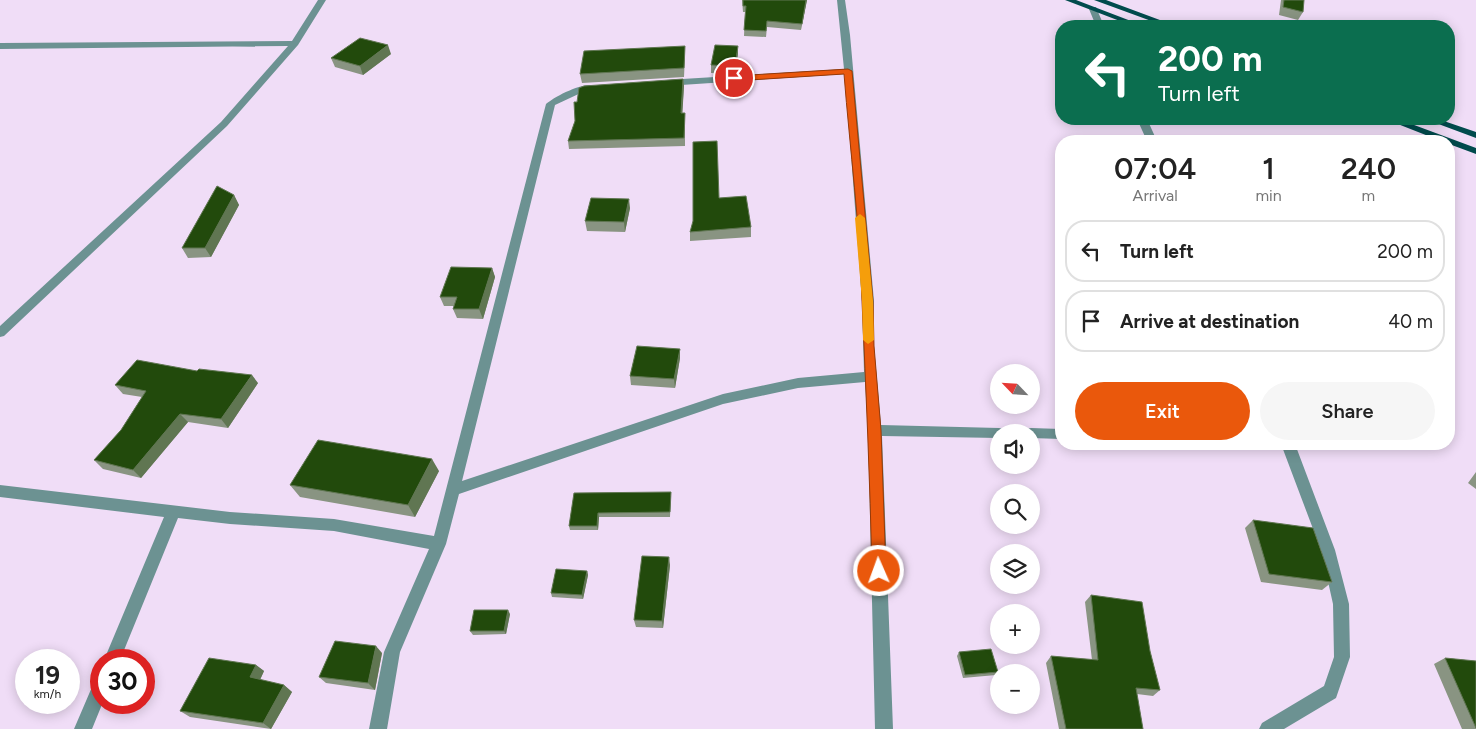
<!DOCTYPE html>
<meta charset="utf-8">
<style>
:root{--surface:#fff;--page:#f6f6f6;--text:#222;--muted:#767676;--line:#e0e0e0;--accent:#ea580c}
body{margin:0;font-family:Figtree,sans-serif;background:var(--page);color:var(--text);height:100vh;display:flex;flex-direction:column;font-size:19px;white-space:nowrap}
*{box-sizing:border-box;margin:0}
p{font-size:16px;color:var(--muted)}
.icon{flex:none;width:28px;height:28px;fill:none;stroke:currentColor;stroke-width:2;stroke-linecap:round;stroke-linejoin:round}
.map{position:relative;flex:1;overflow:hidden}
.side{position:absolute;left:1055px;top:135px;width:400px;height:315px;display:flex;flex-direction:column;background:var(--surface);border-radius:20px;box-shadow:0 2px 12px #0003}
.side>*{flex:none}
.guide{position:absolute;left:1055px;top:20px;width:400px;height:105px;border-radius:20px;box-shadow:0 2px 12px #0003;background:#0b6e4f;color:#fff;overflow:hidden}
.needle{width:32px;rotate:295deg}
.tools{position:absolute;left:990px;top:364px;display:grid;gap:10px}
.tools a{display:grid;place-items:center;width:50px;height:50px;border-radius:50%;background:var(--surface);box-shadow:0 2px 12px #0003;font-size:25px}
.speed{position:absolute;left:15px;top:649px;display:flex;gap:10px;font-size:25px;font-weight:700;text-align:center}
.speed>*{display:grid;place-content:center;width:65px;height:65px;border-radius:50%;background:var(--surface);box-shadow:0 2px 12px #0003;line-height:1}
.speed small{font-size:12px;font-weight:400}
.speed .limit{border:8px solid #d22;background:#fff;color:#111}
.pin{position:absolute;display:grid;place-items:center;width:42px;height:42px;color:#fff;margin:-21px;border:2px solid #fff;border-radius:50%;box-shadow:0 1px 5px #0007}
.me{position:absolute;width:55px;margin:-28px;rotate:358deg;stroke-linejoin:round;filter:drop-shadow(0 0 4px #0008)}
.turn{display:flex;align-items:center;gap:18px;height:105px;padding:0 20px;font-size:22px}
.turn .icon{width:65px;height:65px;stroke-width:2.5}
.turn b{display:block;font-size:35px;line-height:42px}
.eta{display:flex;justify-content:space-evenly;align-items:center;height:85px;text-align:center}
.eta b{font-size:30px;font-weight:600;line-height:35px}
.cta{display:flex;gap:10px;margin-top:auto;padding:10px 20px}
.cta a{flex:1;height:58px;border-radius:30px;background:var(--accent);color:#fff;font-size:20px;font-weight:600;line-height:58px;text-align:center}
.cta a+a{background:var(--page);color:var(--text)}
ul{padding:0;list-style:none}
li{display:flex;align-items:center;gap:15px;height:62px;margin:0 10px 8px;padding:0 10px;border:2px solid var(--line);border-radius:20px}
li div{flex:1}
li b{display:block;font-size:19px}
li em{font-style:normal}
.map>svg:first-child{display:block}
</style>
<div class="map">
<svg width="1476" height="729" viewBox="0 0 1476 729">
<rect width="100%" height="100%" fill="#f0ddf7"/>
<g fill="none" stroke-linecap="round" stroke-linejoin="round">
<path fill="#6c9292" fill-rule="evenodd" d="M318 0H326L298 45 227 126 4 336 0 337V326L221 122 288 46 0 49V43L292 41Z
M837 0H845L850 35 874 301V346L881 425 999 428 1004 429 1005 432H999V438L882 436 893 729H875L868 430 865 382 798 388 723 404 459 494 446 544 400 652 387 729H369L384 652 429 549 334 531 230 524 178 518 120 660H104L164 517 0 497V485L230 512 334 519 434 536 546 104C555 96 588 79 598 87L585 91 555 105 462 481 723 394 798 378 864 372 862 301 845 74 666 86 662 83 666 80 844 69Z
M1090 7H1096L1104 26H1096L1089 9Z
M1137 119H1147L1157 141H1147Z
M1031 428 1061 429V439L1031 438V432H1025L1026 429Z
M1281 444H1295L1335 550 1349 604 1350 657 1336 698 1284 729H1259L1262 723 1324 686 1334 657 1333 604 1321 550Z
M101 678 103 702 92 729H74L95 680Z"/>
<path fill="#014b4d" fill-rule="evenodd" d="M1065 0H1076L1144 26H1133Z
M1094 0H1106L1176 26H1165Z
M1385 119H1398L1476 148V154L1449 144V141H1441Z
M1425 119H1438L1476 132V138Z"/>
</g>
<path fill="#899482" d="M742 0H807L801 30 767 27 766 37 744 36 745 12H743Z
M1281 0H1304L1303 12 1298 20 1279 15Z
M685 46V55L684 77 582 83 580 74Z
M738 53 735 74 711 73V65Z
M391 54 363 75 335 67 331 58Z
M683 79 684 86 682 113H685V146L569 149 568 141 575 121 577 102Z
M234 195 239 205 211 257 188 258 182 248Z
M719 198 751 227V237L690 241V232Z
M630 208 625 232 587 231 585 221Z
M492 268 495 277 483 319 457 318 453 309 454 306H444L440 297Z
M680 349V358L675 388 631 385 630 376Z
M258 383 228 428 188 422 141 478 103 469 94 460 121 430 142 397 123 394 115 385Z
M439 471 415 517 300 497 290 485Z
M1476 472V489L1468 483Z
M574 493 671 496 670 517H599L598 530H570L569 526Z
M1253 520 1332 582 1322 590 1261 582 1245 528Z
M670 565 663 628 636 627 634 620Z
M587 571 588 575 583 599 552 597 551 593Z
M1091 595 1150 651 1160 690 1153 696 1137 694 1143 729H1059L1046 663 1051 656 1092 660 1085 602Z
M510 614 506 634 473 635 470 631Z
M959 652 998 672 996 675 963 678 957 656Z
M382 653 375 690 326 683 319 677Z
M1445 658 1476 661V729H1462L1434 664Z
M256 665 264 671 260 680 284 685 292 692 271 729 190 717 180 711Z"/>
<path fill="#607652" d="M806 0H807L801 30Z
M388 45 391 54 363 75 360 66Z
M738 46V53L735 74V66Z
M683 79 684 86 682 120 681 113Z
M234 195 239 205 211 257 205 248Z
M629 199 630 208 625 232 624 222Z
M492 268 495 277 483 319 479 309Z
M680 349V358L675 388 674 379Z
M252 375 258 383 228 428 221 419Z
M180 414 188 422 141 478 133 470Z
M432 459 439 471 415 517 408 505Z
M598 513 599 517 598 530 597 526Z
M669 557 670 565 663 628 662 621Z
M587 571 588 575 583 599 582 595Z
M508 610 510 614 506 634 504 631Z
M376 646 382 653 375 690 368 683Z
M256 665 264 671 258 684 250 677Z
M284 685 292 692 271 729 263 723Z"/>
<path fill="#224a0c" stroke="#607652" d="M743 0H806L802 24 767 21 766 31 744 30 746 6H743Z
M1284 0H1304L1303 12 1283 7Z
M360 38 388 45 360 66 331 58Z
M715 45 738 46 735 66 711 65Z
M685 46 684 68 580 74 584 51Z
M683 79 681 113H685L684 138 568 141 575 121 574 102H577L579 88 584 86Z
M717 141 719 198 746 196 751 227 690 232 693 221V142Z
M217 186 234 195 205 248H182Z
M591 198 629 199 624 222 585 221Z
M451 267 492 268 479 309H453L457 297H440Z
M637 346 680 349 674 379 630 376Z
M137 360 197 371 199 369 252 375 221 419 180 414 133 470 94 460 121 430 146 391 115 385Z
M318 440 432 459 408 505 290 485Z
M671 492 670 512 598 513 597 526H569L574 493Z
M1253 520 1313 528 1332 582 1269 574Z
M642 556 669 557 662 621 634 620Z
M556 569 587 571 582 595 551 593Z
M1091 595 1142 602 1150 651 1160 690 1136 688 1143 729H1066L1051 656 1098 660Z
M474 610H508L504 631H470Z
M335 641 376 646 368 683 319 677Z
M991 649 998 672 965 675 959 652Z
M209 658 256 665 250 677 284 685 263 723 180 711Z
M1445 658 1476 661V728Z"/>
<path fill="#ea580c" stroke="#983908" d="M848 69 852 71 873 301 874 346 881 430 886 571 884 576 879 578 874 576 872 571C870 481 866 391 862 301 860 226 850 150 844 74L734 81 730 78 734 76Z"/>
<path fill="#f59e0b" d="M860 214 865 218 873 301 874 340 868 344 863 340 862 301 855 218Z"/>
</svg>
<div class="tools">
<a><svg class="needle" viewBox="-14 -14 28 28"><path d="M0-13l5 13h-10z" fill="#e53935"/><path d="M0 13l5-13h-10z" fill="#767676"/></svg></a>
<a><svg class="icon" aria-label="sound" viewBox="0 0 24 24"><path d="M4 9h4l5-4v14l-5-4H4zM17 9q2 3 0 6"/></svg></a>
<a><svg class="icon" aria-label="search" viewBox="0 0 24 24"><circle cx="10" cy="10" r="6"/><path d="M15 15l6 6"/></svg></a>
<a><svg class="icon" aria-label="layers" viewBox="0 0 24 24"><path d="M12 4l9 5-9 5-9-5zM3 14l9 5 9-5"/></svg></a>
<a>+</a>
<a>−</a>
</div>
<div class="speed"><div>19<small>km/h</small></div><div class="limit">30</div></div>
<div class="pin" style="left:734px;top:78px;background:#d93025"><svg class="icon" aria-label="arrive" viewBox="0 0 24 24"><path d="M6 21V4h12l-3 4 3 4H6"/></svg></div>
<svg class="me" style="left:879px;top:571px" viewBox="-20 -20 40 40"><circle r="17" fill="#ea580c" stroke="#fff" stroke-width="3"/><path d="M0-11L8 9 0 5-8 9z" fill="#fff"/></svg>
<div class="guide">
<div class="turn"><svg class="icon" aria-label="left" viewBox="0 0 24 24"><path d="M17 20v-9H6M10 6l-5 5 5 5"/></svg><div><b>200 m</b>Turn left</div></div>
</div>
<section class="side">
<div class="eta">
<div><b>07:04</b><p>Arrival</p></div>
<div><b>1</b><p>min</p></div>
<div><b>240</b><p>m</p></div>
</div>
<ul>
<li><svg class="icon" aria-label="left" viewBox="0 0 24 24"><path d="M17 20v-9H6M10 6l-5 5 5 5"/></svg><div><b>Turn left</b></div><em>200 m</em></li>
<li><svg class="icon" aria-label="arrive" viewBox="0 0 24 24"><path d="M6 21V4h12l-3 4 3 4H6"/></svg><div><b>Arrive at destination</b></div><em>40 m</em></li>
</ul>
<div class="cta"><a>Exit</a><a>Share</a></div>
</section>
</div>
